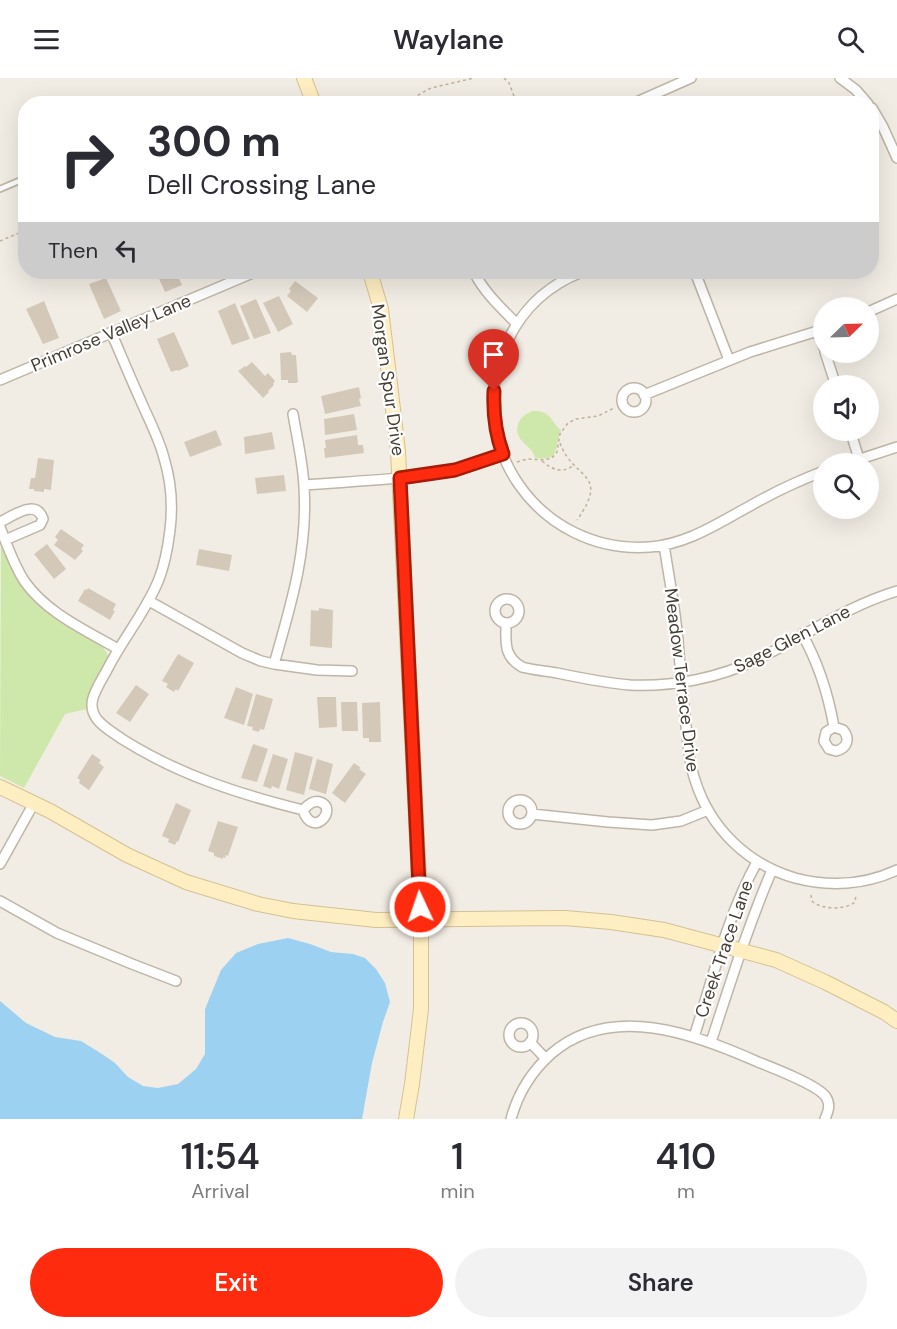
<!DOCTYPE html>
<style>
:root{--surface:#fff;--page:#f2f2f3;--text:#2b2b33;--muted:#7c7c81;--accent:#ff2b0e}
body{margin:0;font-family:"DM Sans",sans-serif;background:var(--page);color:var(--text);height:100vh;display:flex;flex-direction:column;font-size:22px;white-space:nowrap}
*{box-sizing:border-box;margin:0}
p{font-size:20px;color:var(--muted)}
.icon{flex:none;width:33px;height:33px;fill:none;stroke:currentColor;stroke-width:2;stroke-linecap:round;stroke-linejoin:round}
.map{position:relative;height:1041px;overflow:hidden}
.panel{display:flex;flex-direction:column;background:var(--surface);flex:1}
.panel>*{flex:none}
.banner{position:absolute;left:18px;top:18px;width:861px;height:183px;border-radius:24px;box-shadow:0 6px 24px #0002;background:#fff;color:var(--text);overflow:hidden}
.needle{width:39px;rotate:67deg}
.buttons{position:absolute;left:813px;top:219px;display:grid;gap:12px}
.buttons a{display:grid;place-items:center;width:66px;height:66px;border-radius:50%;background:var(--surface);box-shadow:0 6px 24px #0002;font-size:30px}
.pin{position:absolute;display:grid;place-items:center;width:51px;height:51px;color:#fff;margin:-62px -26px;border-radius:50% 50% 50% 0;rotate:-45deg;box-shadow:0 0 6px #0007}
.pin .icon{rotate:45deg}
.me{position:absolute;width:66px;margin:-33px;rotate:357deg;stroke-linejoin:round;filter:drop-shadow(0 0 4px #0008)}
.turn{display:flex;align-items:center;gap:21px;height:126px;padding:0 30px;font-size:27px}
.turn .icon{width:78px;height:78px;stroke-width:2.5}
.turn b{display:block;font-size:42px;line-height:51px}
.then{display:flex;align-items:center;height:57px;padding:0 30px;background:#0003;gap:12px;font-size:22px}
.eta{display:flex;justify-content:space-evenly;align-items:center;height:102px;text-align:center}
.eta b{font-size:36px;font-weight:600;line-height:42px}
.action{display:flex;gap:12px;margin-top:auto;padding:12px 30px}
.action a{flex:1;height:69px;border-radius:36px;background:var(--accent);color:#fff;font-size:24px;font-weight:600;line-height:69px;text-align:center}
.action a+a{background:var(--page);color:var(--text)}
header{display:flex;justify-content:space-between;align-items:center;height:78px;padding:0 30px;background:var(--surface);font-size:27px;font-weight:600}
.map>svg:first-child{display:block}
</style>
<header><svg class="icon" aria-label="menu" viewBox="0 0 24 24"><path d="M4 6h16M4 12h16M4 18h16"/></svg>Waylane<svg class="icon" aria-label="search" viewBox="0 0 24 24"><circle cx="10" cy="10" r="6"/><path d="M15 15l6 6"/></svg></header>
<div class="map">
<svg width="897" height="1041" viewBox="0 0 897 1041">
<rect width="100%" height="100%" fill="#f2ede4"/>
<path fill="#cee8ab" d="M533 333C551 332 550 343 561 352 554 370 561 384 535 380 533 367 513 364 518 346 521 338 526 336 533 333Z
M1 465 14 494 23 510 34 522 45 533 58 543 103 569 108 577V582C99 597 87 612 87 631L65 636 24 710 0 698Z"/>
<path fill="#9dd1f1" d="M288 860 310 866 331 874 353 876 365 880 376 891 385 905 390 924 383 944 372 985 362 1041H0V923L26 945 55 959 81 963 102 976 115 985 128 999 143 1008 158 1010 178 1006 196 991 205 976V931L221 892 236 875 258 866Z"/>
<path fill="#d4c9b9" d="M156 194H176L182 207 165 214Z
M106 200 121 233 104 241 89 206Z
M295 203 318 220 307 234 287 218 291 213 289 211Z
M279 218 293 246 278 254 263 225Z
M256 221 271 255 254 261 240 228Z
M44 223 59 260 43 266 26 231Z
M235 225 250 261 232 267 218 233Z
M174 254 189 288 178 293 177 292 171 294 157 261Z
M291 274 292 277H296L298 304 296 305H288V302H281L280 275Z
M252 284 265 298 268 295 275 303 273 306 274 307 268 313 269 314 263 320 238 293 245 288 246 289Z
M359 309 361 320 359 321 361 328 325 336 321 318Z
M354 336 357 352 325 357 324 341Z
M216 352 222 367 190 379 184 364Z
M272 354 275 371 245 376 244 359Z
M357 357 358 367H363L364 375 325 380 324 370H326L325 362Z
M38 380 54 382 51 412 44 411V414L34 413V411H29L31 400H35Z
M284 397 286 413 257 416 255 400Z
M61 451 84 467 81 471 83 473 75 482 54 467 58 462 55 459Z
M47 466 66 491 54 501 34 476Z
M199 471 232 477 229 493 196 487Z
M88 510 116 526 113 532 115 533 110 542 78 523 85 511 87 512Z
M319 530 333 532 332 570 310 568 311 532 319 533Z
M178 576 194 585 178 613 176 611 174 614 166 609 168 606 162 603Z
M136 607 149 616 130 644 116 635Z
M236 609 253 616 244 647 224 640Z
M256 616 273 621 264 652 260 651 259 654 252 652 253 649 247 648Z
M317 619H336L337 649 319 650Z
M341 624H357L358 653H342Z
M380 624 381 664H369V660H363L362 625Z
M253 666 268 671 257 704 241 700Z
M295 674 313 679 304 717 286 712Z
M92 676 101 682 99 685 104 689 89 712 79 705 80 702 77 700Z
M273 676 288 681 279 711 272 708 271 711 263 708Z
M317 681 333 686 326 716 309 711Z
M354 685 361 690 359 691 366 696 345 725 332 715Z
M176 725 191 732 178 764 177 763 175 767 168 764 169 761 162 758Z
M218 743 238 749 228 778 226 777 225 780 223 779V781L214 778V775L208 773Z"/>
<g fill="none" stroke-linecap="round" stroke-linejoin="round">
<g stroke="#beb5a6" stroke-width="8">
<path id="lane" d="M0 111 26 100"/>
</g>
<g stroke="#beb5a6" stroke-width="12">
<path id="street" d="M840 0 856 12 868 26
M632 26 691 0
M872 30 883 49 897 80
M474 194C484 214 500 229 516 245
M582 194C548 207 524 229 508 262 459 364 539 477 650 469 688 466 718 445 750 428 774 414 798 403 824 393
M695 194 729 282
M868 234 897 221
M818 253 824 270
M111 254C121 277 130 299 140 321 148 340 159 360 164 380 171 403 173 428 170 452 168 468 165 486 159 501 147 532 122 562 107 592 102 601 96 610 93 620 87 641 108 651 122 661 179 697 239 716 303 732 313 762 339 730 320 724 312 722 307 728 303 732
M825 274 836 308
M0 302 255 194
M622 322a12 12 0 1 1 24 0a12 12 0 1 1-24 0Z
M644 317 750 274 824 251
M850 352 859 381
M845 386 897 369
M304 407C354 403 404 402 453 392 470 388 487 382 503 376
M0 444C13 438 36 420 43 441L40 447 5 462
M0 449C7 467 14 488 25 504 47 535 85 552 118 571
M664 467C669 499 675 530 678 562 680 591 683 620 686 648 688 666 689 685 695 702 710 750 747 786 795 800 829 809 865 807 897 792
M495 533a12 12 0 1 1 24 0a12 12 0 1 1-24 0Z
M149 523 242 575 261 583 274 586 317 592 352 593
M506 545C506 564 503 578 522 589 533 592 546 593 557 595 581 600 605 605 630 607 673 609 719 600 758 581 805 558 847 528 897 513
M802 556C819 586 828 615 834 649L843 652C850 660 848 670 836 673L829 671 824 663 826 654 834 649
M274 586C291 527 308 472 304 409 303 385 297 360 293 336
M508 734a12 12 0 1 1 24 0a12 12 0 1 1-24 0Z
M532 736 608 744 652 747 681 743 708 732
M0 786 34 725
M0 823 57 855 132 886 176 903
M509 957a12 12 0 1 1 24 0a12 12 0 1 1-24 0Z
M694 959C713 900 727 838 757 784
M530 964 546 981
M711 964C730 906 748 848 772 792
M511 1041C518 1015 531 994 551 976 611 924 695 956 758 984 773 990 818 1007 826 1019 831 1027 828 1034 825 1041"/>
</g>
<g stroke="#d4c192" stroke-width="16">
<path id="secondary" d="M304 0 314 26
M370 194 381 231 398 373 421 842V931L412 1006 406 1041
M0 709 50 733 127 777 186 804 258 826 293 833 376 842 565 840 611 844 664 852 776 882 825 904 884 934 897 943"/>
</g>
<path stroke="#c0b097" stroke-width="1.5" stroke-dasharray="3 3" stroke-linecap="butt" d="M504 0 509 5 517 26
M402 26 431 10 474 0
M0 163 26 152
M560 365C573 402 611 394 577 442
M542 383C553 392 562 396 574 387
M517 384 527 381 544 382 552 380 557 374 560 356 568 345 576 341 598 338 614 330
M811 817 812 823C821 832 846 832 855 824L856 817"/>
<use href="#lane" stroke="#fff" stroke-width="4.5"/>
<use href="#street" stroke="#fff" stroke-width="9"/>
<use href="#secondary" stroke="#ffeec1" stroke-width="14"/>
</g>
<g fill="none" stroke-linecap="round" stroke-linejoin="round">
<g stroke="#a61c09" stroke-width="15">
<path id="route" d="M420 829 400 400 455 392 503 376C495 355 493 336 494 313"/>
</g>
<use href="#route" stroke="#ff2b0e" stroke-width="10"/>
</g>
<g text-anchor="middle" dominant-baseline="central" stroke-width="4.5" stroke-linejoin="round" paint-order="stroke">
<g font-size="18" fill="#443d34" stroke="#fff">
<text transform="translate(111 255) rotate(-23)">Primrose Valley Lane</text>
<text transform="translate(388 302) rotate(82)">Morgan Spur Drive</text>
<text transform="translate(792 561) rotate(-27)">Sage Glen Lane</text>
<text transform="translate(682 602) rotate(83)">Meadow Terrace Drive</text>
<text transform="translate(724 871) rotate(-71)">Creek Trace Lane</text>
</g>
</g>
</svg>
<div class="buttons">
<a><svg class="needle" viewBox="-14 -14 28 28"><path d="M0-13l5 13h-10z" fill="#e53935"/><path d="M0 13l5-13h-10z" fill="#7c7c81"/></svg></a>
<a><svg class="icon" aria-label="sound" viewBox="0 0 24 24"><path d="M4 9h4l5-4v14l-5-4H4zM17 9q2 3 0 6"/></svg></a>
<a><svg class="icon" aria-label="search" viewBox="0 0 24 24"><circle cx="10" cy="10" r="6"/><path d="M15 15l6 6"/></svg></a>
</div>
<div class="pin" style="left:494px;top:313px;background:#d93025"><svg class="icon" aria-label="arrive" viewBox="0 0 24 24"><path d="M6 21V4h12l-3 4 3 4H6"/></svg></div>
<svg class="me" style="left:420px;top:829px" viewBox="-20 -20 40 40"><circle r="17" fill="#ff2b0e" stroke="#fff" stroke-width="3"/><path d="M0-11L8 9 0 5-8 9z" fill="#fff"/></svg>
<div class="banner">
<div class="turn"><svg class="icon" aria-label="right" viewBox="0 0 24 24"><path d="M7 20v-9h11M14 6l5 5-5 5"/></svg><div><b>300 m</b>Dell Crossing Lane</div></div>
<div class="then">Then<svg class="icon" aria-label="left" viewBox="0 0 24 24"><path d="M17 20v-9H6M10 6l-5 5 5 5"/></svg></div>
</div>
</div>
<section class="panel">
<div class="eta">
<div><b>11:54</b><p>Arrival</p></div>
<div><b>1</b><p>min</p></div>
<div><b>410</b><p>m</p></div>
</div>
<div class="action"><a>Exit</a><a>Share</a></div>
</section>
